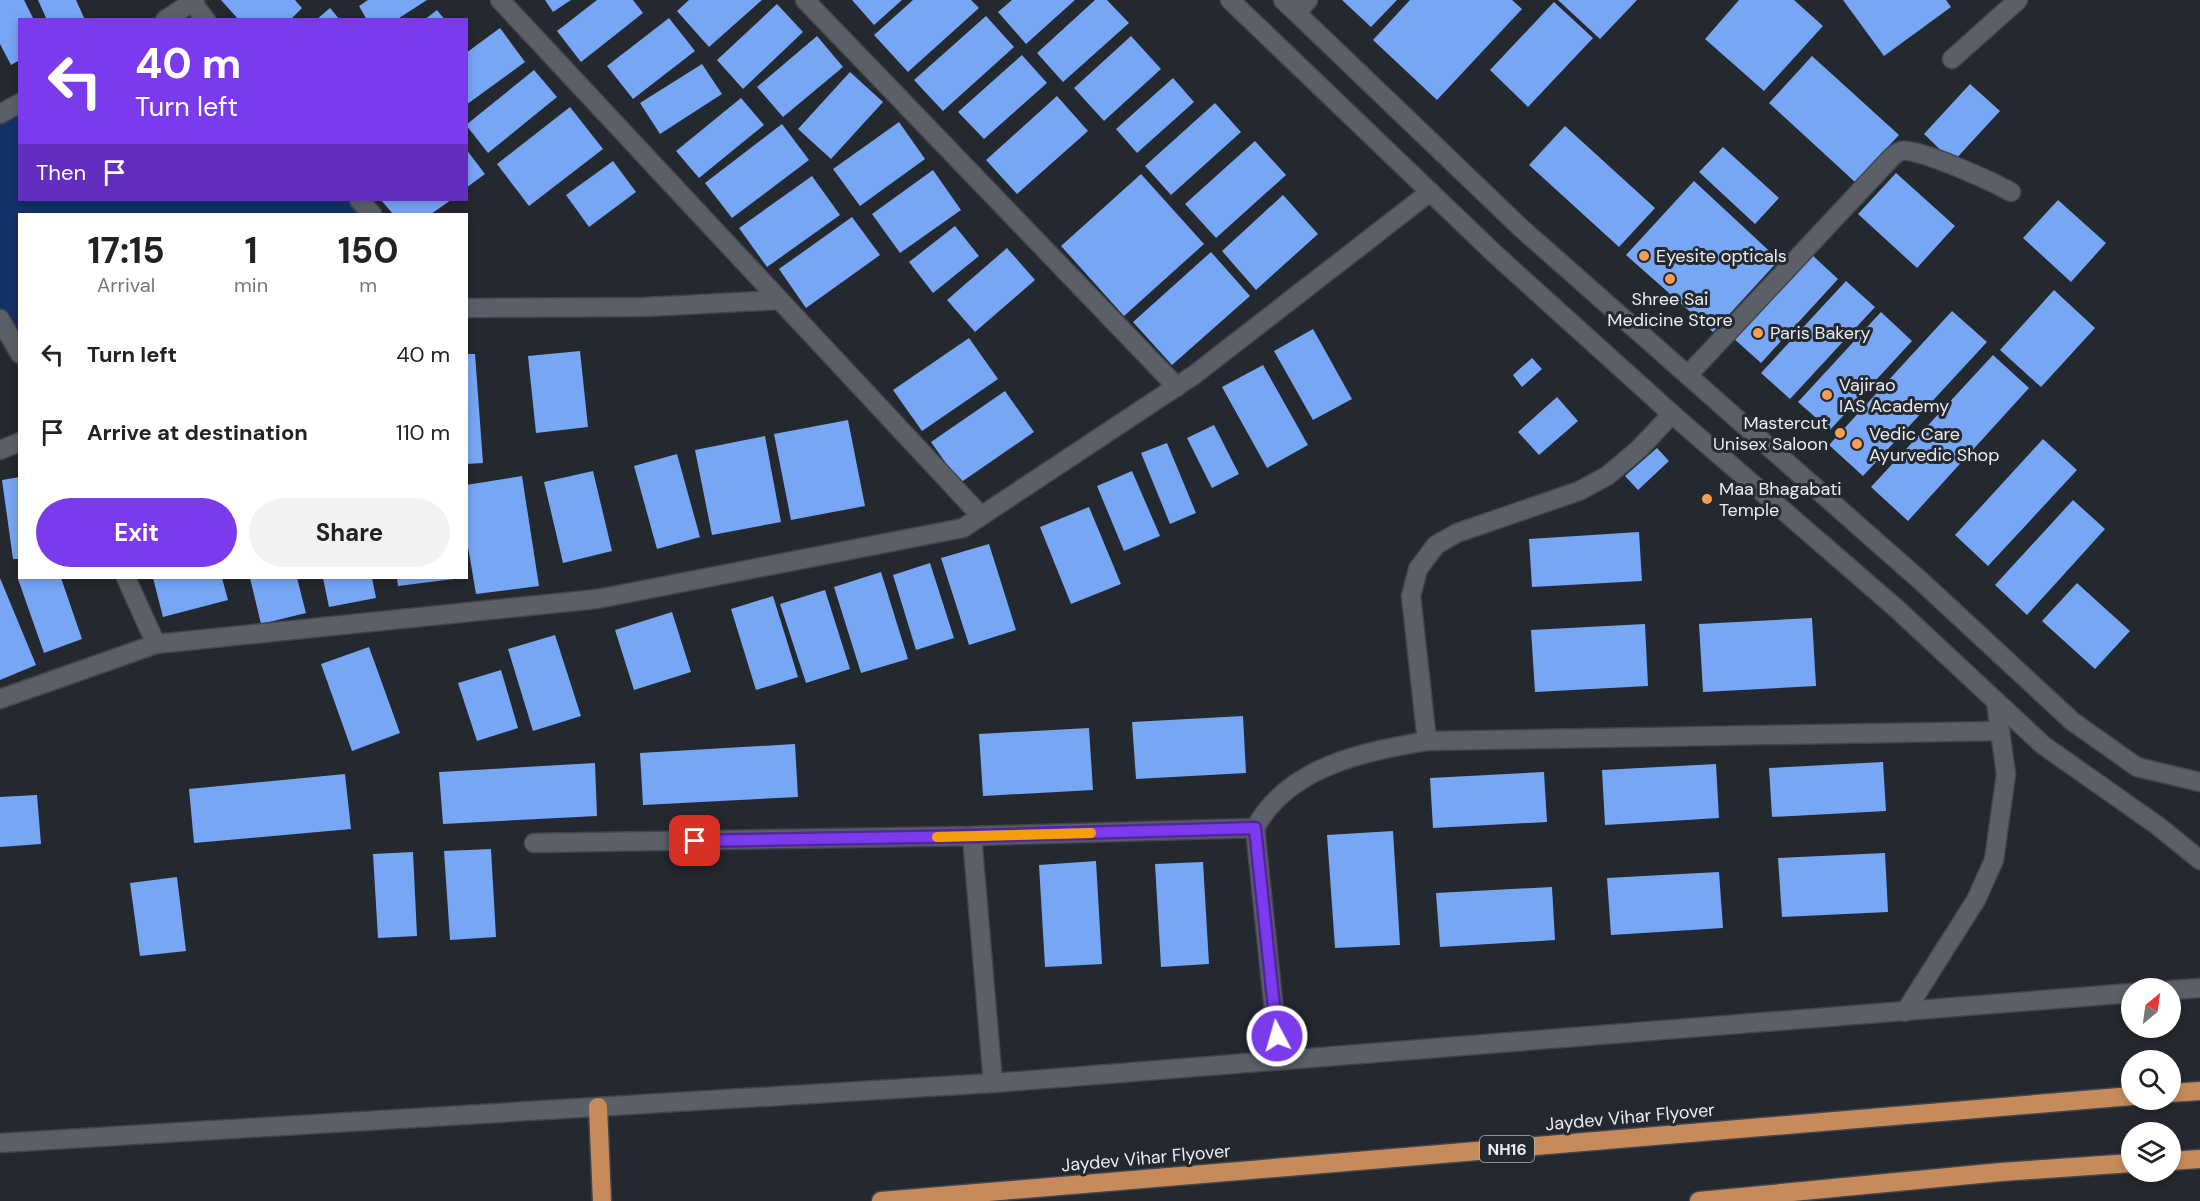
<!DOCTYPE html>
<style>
:root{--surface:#fff;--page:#f2f2f2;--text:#222;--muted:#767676;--accent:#7c3aed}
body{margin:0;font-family:"DM Sans",sans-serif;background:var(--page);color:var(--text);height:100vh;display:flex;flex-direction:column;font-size:22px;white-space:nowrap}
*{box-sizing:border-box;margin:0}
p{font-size:20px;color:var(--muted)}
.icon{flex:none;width:33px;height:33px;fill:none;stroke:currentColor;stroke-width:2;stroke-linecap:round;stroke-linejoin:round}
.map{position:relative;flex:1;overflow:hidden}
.sheet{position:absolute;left:18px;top:213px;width:450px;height:366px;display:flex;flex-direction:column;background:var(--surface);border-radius:0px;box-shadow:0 3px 9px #0003}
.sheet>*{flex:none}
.banner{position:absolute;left:18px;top:18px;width:450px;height:183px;border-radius:0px;box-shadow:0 3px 9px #0003;background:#7c3aed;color:#fff;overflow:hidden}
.needle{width:39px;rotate:29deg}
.tools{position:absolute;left:2121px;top:978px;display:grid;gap:12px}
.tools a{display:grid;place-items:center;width:60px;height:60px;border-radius:50%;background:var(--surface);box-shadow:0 3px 9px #0003;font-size:30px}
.pin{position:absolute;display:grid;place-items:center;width:51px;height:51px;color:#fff;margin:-26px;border-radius:12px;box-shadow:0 3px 9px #0006}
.me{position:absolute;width:66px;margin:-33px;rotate:354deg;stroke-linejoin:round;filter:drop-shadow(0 0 4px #0008)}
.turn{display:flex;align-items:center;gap:21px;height:126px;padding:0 18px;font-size:27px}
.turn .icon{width:78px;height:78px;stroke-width:2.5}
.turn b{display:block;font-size:42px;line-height:51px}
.then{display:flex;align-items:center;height:57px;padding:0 18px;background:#0003;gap:12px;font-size:22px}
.eta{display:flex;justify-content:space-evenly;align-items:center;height:102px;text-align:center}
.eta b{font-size:36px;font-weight:700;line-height:42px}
.button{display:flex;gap:12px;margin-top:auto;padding:12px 18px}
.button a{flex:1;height:69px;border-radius:36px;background:var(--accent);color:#fff;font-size:24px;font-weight:700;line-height:69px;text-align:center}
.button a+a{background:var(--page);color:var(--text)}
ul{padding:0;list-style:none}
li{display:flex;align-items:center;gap:18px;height:78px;padding:0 18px}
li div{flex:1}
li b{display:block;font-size:22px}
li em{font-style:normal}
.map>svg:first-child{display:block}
</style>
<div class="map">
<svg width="2200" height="1201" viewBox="0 0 2200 1201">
<rect width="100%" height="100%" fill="#24282f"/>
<path fill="#133269" d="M19 103 20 200H359L372 214H20L19 354 0 319V114Z"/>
<path fill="#77a6f5" d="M0 0H24L34 20H20V60L11 65 0 44Z
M38 0H76L85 20H47Z
M221 0H295L302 8 290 20H239Z
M368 0H427L396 20H367L359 6Z
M545 0H571L553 12Z
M597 0H633L643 13 581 62 557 31Z
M689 0H762L709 47 677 11Z
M852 0H902L874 25Z
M913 0H971L979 8 908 72 874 35Z
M1012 0H1075L1026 44 998 12Z
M1095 0H1107L1129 23 1063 82 1037 53Z
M1342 0H1397L1371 27Z
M1410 0H1512L1522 9 1437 100 1373 40Z
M1558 0H1637L1600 39Z
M1739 0H1794L1823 26 1764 91 1705 39Z
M1843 0H1946L1951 7 1884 56Z
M1554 2 1593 38 1528 107 1490 70Z
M777 4 803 32 743 89 717 60Z
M330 8 340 20H316Z
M437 10 445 20H424Z
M986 16 1014 47 943 111 914 80Z
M669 18 695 51 633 99 607 66Z
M500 28 525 62 466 105V53Z
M817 36 843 67 783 117 757 87Z
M1131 36 1161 69 1104 121 1074 88Z
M1022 55 1047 83 984 139 958 112Z
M1812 56 1899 135 1855 182 1769 103Z
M702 64 722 94 660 134 640 103Z
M534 70 557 97 488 153 466 125Z
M850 72 883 102 831 159 798 129Z
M1173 78 1194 102 1137 153 1116 129Z
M1970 84 2000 111 1953 162 1924 134Z
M1057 96 1088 131 1017 194 986 160Z
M741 98 764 125 699 178 676 151Z
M1215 103 1241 132 1171 195 1145 166Z
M570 107 603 149 529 206 497 164Z
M899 122 925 159 860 206 833 169Z
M782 124 809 160 732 218 705 183Z
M1565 126 1655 208 1619 247 1529 165Z
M1255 141 1286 175 1216 238 1185 204Z
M1723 147 1779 198 1755 224 1699 172Z
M466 149 485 174 466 188Z
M613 161 636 192 589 227 566 195Z
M933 170 961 210 900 253 872 214Z
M1896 173 1955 226 1917 268 1858 214Z
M1141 174 1204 244 1124 316 1061 246Z
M812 176 840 215 767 267 739 228Z
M1694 181 1779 260 1713 332 1626 255Z
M1283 195 1318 234 1256 290 1222 251Z
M381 200H451L431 214H393Z
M2058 200 2106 243 2071 282 2023 238Z
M852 217 880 255 806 308 779 269Z
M955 226 979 256 933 293 909 262Z
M1007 248 1035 280 975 332 947 300Z
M1211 252 1250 296 1172 365 1133 322Z
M1810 253 1838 279 1761 363 1732 337Z
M1846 281 1875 307 1790 399 1761 373Z
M2054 290 2095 328 2041 387 2000 350Z
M1952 311 1987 342 1863 476 1829 445Z
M1881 312 1912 341 1830 430 1798 402Z
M1313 329 1352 399 1313 420 1274 351Z
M969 338 998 379 922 431 893 390Z
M580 351 588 427 536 433 528 356Z
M466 354H475L483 463 466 464Z
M1993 355 2029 388 1908 521 1871 487Z
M1532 358 1542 369 1522 387 1513 375Z
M1263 365 1308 445 1267 468 1222 387Z
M1005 391 1034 432 960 483 931 442Z
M1557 397 1578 421 1539 455 1518 432Z
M848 420 865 506 791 520 774 434Z
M1214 425 1239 474 1212 488 1187 438Z
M765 436 781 522 712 535 695 450Z
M2043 439 2077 470 1988 566 1955 535Z
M1167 443 1196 513 1170 524 1141 453Z
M1657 448 1669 461 1638 490 1625 476Z
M677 454 700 537 657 549 634 466Z
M593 471 612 551 563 563 544 482Z
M1132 471 1160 536 1124 551 1097 486Z
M522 476 539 586 476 594 466 535V485Z
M20 477V559H13L2 480Z
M2073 500 2105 529 2027 615 1995 585Z
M1089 507 1121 584 1071 604 1040 527Z
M1639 532 1642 581 1532 587 1529 539Z
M989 544 1016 630 969 645 941 558Z
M930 563 954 638 916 650 893 575Z
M881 572 908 659 861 673 834 587Z
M0 578 36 665 0 680Z
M23 578H61L82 639 44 653 18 579Z
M153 578H222L228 600 163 617Z
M250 578H297L306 613 261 624Z
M323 578H372L376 598 329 607Z
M397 578H454V579L398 586Z
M2077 583 2130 631 2095 669 2042 621Z
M825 590 850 669 806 683 780 604Z
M773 596 798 677 756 690 731 609Z
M672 612 691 672 634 690 615 630Z
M1812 618 1816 686 1703 692 1699 624Z
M1645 624 1648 686 1535 692 1531 630Z
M555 635 581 716 533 731 508 649Z
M369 647 400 733 352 751 321 664Z
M501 670 518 728 477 741 458 683Z
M1243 716 1246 773 1136 779 1132 722Z
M1089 728 1093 790 983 796 979 734Z
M795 744 798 797 643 805 640 753Z
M1883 762 1886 811 1772 817 1769 768Z
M595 763 597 816 443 824 439 772Z
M1716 764 1719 818 1605 825 1602 770Z
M1544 772 1547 822 1433 828 1430 778Z
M345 774 351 829 194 843 189 789Z
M37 795 41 844 0 847V797Z
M1393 831 1400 945 1335 948 1327 835Z
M491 849 496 937 450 940 444 851Z
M413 852 417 936 378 938 373 854Z
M1885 853 1888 912 1782 917 1778 858Z
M1096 861 1102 964 1045 967 1039 865Z
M1203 862 1209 964 1161 967 1155 864Z
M1719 872 1723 928 1611 935 1607 878Z
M177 877 186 951 140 956 130 883Z
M1552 887 1555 940 1440 947 1436 893Z"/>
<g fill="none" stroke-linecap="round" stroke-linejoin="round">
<g stroke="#43464c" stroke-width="21">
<path id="street" d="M500 0 981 516
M805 0 1177 387
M192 2 206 20
M1297 13 1308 0
M165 20 195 0
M1952 59 2018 0
M0 114 20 103
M359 200 372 214
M466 308 646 307 779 300
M0 319 20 354
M1688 375 1890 159C1893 156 1898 152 1901 151 1919 148 1993 182 2011 192
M0 450 20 442
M126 578 156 644
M0 699 156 644 597 599 963 528 1194 375 1430 192
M1427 741 1411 596 1418 569 1436 545 1457 533 1579 491 1607 476 1639 449 1672 414
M972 836 993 1083
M534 843 972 836 1255 828
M1279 1059 1255 828C1289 766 1363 752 1427 741L2000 731"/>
</g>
<g stroke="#43464c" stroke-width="21">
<path id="secondary" d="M1230 0 1496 255 1672 414 1897 609 2043 745 2158 826 2200 860
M1283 0 1521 228 1922 582 2072 721 2137 767 2200 782
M2170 990 2200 988
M1905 1012 1976 900 1994 860 2006 774 1996 702
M0 1143 993 1083 2132 993"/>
</g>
<g stroke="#43464c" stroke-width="21">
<path id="highway" d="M2170 1093 2200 1091
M598 1107 602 1201
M2170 1161 2200 1159
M881 1201 2132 1096
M1699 1201 2001 1172 2132 1163"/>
</g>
<use href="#street" stroke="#5b6068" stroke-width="18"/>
<use href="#secondary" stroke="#5b6068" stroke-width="18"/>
<use href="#highway" stroke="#c78b5b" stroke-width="18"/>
</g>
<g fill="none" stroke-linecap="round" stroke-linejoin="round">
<g stroke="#51269a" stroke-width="15">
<path id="route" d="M695 841 972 836 1255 828 1277 1036"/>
</g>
<use href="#route" stroke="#7c3aed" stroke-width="10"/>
<path stroke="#f59e0b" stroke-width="10" d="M937 837 1091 833"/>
</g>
<g fill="#fb9e51" stroke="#24282f" stroke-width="2">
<circle cx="1644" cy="256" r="6"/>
<circle cx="1670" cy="279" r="6"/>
<circle cx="1758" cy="333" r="6"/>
<circle cx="1827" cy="395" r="6"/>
<circle cx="1840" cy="433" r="6"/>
<circle cx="1857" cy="444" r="6"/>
<circle cx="1707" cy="499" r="6"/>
</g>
<g text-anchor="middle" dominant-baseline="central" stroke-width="6" stroke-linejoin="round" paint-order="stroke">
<rect fill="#24282f" stroke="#afb2b8" stroke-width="1.5" x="1480" y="1136" width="54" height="26" rx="4.5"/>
<g font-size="16" font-weight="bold" fill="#eaedf2">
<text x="1507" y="1149">NH16</text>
</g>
<g font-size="18" fill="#eaedf2" stroke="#24282f" text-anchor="start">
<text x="1656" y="256">Eyesite opticals</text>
<text x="1670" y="299" text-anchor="middle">Shree Sai<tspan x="1670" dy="21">Medicine Store</tspan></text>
<text x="1770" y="333">Paris Bakery</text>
<text x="1839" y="385">Vajirao<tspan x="1839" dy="21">IAS Academy</tspan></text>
<text x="1828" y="423" text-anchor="end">Mastercut<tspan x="1828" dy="21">Unisex Saloon</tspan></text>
<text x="1869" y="434">Vedic Care<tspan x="1869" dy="21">Ayurvedic Shop</tspan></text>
<text x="1719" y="489">Maa Bhagabati<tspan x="1719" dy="21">Temple</tspan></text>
</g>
<g font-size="18" fill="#eaedf2" stroke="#24282f">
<text transform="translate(1630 1117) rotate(-5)">Jaydev Vihar Flyover</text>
<text transform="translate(1146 1158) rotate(-5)">Jaydev Vihar Flyover</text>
</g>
</g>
</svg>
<div class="tools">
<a><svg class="needle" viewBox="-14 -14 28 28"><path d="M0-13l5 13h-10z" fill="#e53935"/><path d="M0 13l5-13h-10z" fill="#767676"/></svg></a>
<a><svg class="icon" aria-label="search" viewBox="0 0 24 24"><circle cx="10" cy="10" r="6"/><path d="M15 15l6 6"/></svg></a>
<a><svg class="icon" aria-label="layers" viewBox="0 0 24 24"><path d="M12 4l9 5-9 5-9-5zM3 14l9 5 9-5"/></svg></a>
</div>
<div class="pin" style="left:695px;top:841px;background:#d93025"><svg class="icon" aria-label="arrive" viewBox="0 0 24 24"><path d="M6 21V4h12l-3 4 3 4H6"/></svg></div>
<svg class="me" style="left:1277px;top:1036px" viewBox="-20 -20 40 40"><circle r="17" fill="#7c3aed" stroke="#fff" stroke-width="3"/><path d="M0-11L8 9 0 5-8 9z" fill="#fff"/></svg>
<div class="banner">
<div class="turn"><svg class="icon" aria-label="left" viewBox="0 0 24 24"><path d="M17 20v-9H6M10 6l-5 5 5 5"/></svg><div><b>40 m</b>Turn left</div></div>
<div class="then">Then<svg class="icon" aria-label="arrive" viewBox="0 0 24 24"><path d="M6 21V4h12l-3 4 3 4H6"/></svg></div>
</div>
<section class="sheet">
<div class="eta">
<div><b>17:15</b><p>Arrival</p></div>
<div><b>1</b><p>min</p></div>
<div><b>150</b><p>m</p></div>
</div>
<ul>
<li><svg class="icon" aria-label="left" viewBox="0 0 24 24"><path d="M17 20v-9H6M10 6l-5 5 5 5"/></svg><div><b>Turn left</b></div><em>40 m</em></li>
<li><svg class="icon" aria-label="arrive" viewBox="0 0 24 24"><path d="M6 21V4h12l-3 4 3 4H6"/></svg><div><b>Arrive at destination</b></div><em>110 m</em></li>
</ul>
<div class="button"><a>Exit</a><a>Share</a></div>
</section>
</div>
